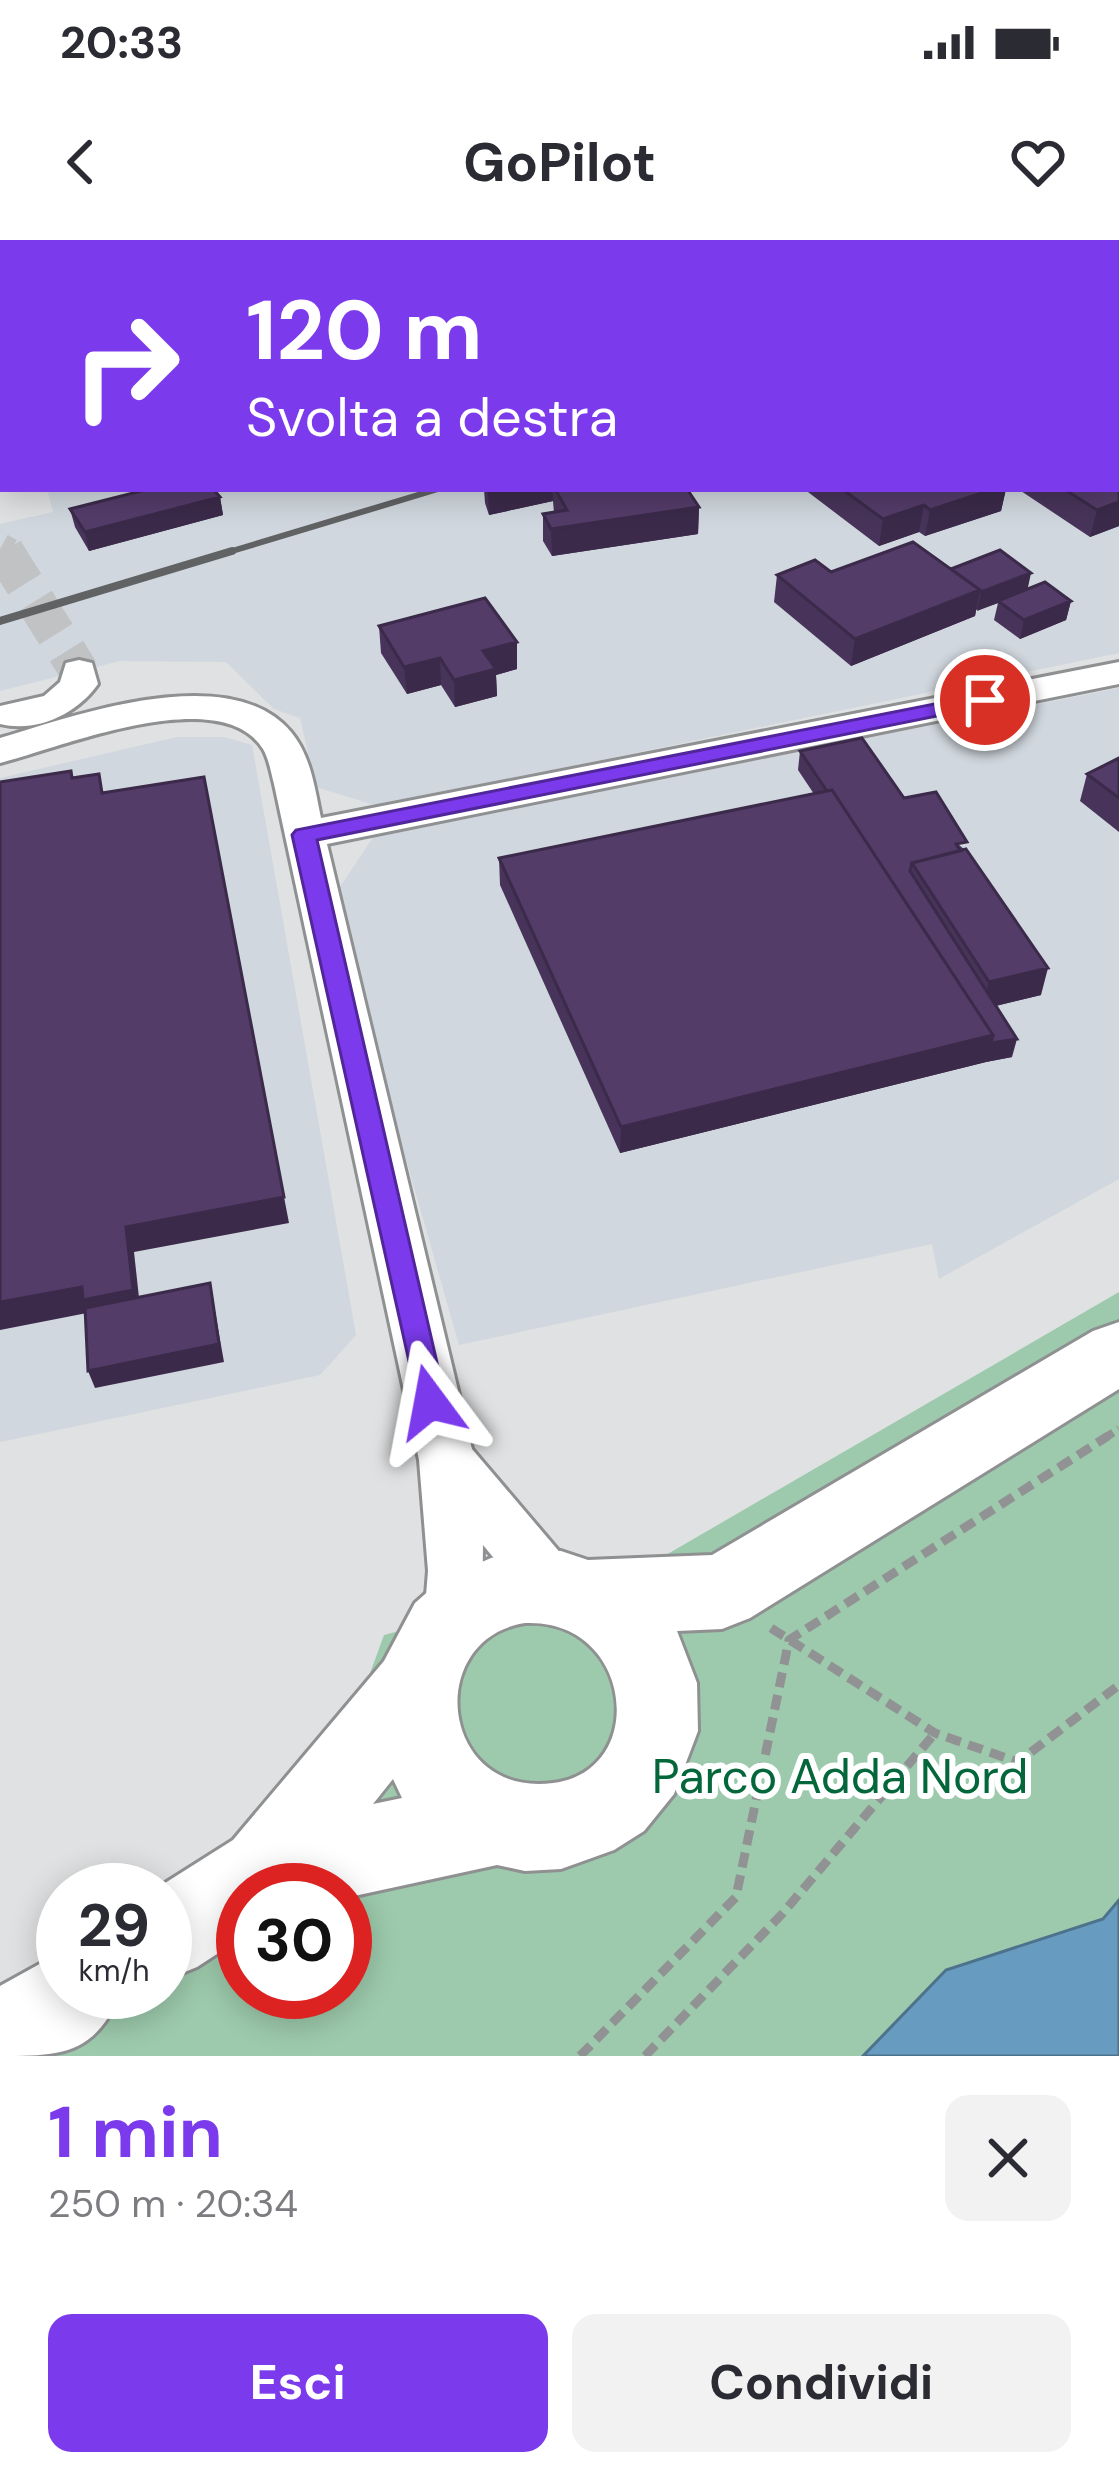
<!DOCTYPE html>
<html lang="it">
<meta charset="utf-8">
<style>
:root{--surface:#fff;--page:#f2f2f3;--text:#2b2b33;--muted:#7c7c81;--accent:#7c3aed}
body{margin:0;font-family:"DM Sans",sans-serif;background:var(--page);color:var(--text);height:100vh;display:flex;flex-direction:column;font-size:45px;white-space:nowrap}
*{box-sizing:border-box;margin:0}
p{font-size:39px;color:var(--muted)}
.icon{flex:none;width:66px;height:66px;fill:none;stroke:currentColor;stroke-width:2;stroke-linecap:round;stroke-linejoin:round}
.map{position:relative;height:1816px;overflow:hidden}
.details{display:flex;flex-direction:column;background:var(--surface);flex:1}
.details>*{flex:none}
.top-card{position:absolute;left:0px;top:0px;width:1119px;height:252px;box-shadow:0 6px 30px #0003;background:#7c3aed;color:#fff;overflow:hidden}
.speed{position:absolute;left:36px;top:1623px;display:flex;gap:24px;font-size:60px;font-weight:700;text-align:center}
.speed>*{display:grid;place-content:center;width:156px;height:156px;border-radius:50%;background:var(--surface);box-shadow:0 6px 30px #0003;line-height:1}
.speed small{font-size:30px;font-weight:400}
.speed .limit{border:18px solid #d22;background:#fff;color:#111}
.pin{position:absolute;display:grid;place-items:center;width:102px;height:102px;color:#fff;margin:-51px;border:6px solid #fff;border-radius:50%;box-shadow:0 3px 12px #0007}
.me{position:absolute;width:132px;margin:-66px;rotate:347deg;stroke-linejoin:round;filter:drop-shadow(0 0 9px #0008)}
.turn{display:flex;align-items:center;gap:42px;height:252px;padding:0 48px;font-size:54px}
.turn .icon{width:156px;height:156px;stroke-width:2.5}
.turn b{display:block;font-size:84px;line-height:102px}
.round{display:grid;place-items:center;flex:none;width:126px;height:126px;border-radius:24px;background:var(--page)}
.headline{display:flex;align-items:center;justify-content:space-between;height:204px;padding:0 48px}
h1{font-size:72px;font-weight:700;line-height:90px;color:var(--accent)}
.action{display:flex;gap:24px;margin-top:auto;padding:24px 48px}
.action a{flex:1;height:138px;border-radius:24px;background:var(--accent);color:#fff;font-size:48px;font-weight:700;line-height:138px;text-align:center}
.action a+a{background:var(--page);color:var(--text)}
.status{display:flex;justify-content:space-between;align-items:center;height:84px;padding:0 60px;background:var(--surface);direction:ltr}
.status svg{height:33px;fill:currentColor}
header{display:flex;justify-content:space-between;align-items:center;height:156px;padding:0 48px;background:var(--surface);font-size:54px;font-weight:700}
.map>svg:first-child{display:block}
</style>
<div class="status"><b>20:33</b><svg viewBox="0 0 49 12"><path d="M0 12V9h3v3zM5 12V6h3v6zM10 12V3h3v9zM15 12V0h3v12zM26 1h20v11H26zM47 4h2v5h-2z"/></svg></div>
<header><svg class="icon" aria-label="back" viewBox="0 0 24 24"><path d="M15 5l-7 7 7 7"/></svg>GoPilot<svg class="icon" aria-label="heart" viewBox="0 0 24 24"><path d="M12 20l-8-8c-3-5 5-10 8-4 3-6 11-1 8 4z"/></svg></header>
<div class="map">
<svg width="1119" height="1816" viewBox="0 0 1119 1816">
<rect width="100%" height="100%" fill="#dfe1e2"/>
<path fill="#d0d7de" d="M1119 6V413L378 566 316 547 300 478 274 469 226 422 120 421 0 451V284L53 272 47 249H1116Z
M1119 448V939L939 1039 932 1004 459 1105 332 659 374 596Z
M177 497H224L252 505 356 1095 320 1135 0 1202V538Z"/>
<path fill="#9dcaac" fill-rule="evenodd" d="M1119 1052V1816H0V1750L63 1711V1752H165V1650L330 1543 384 1395 647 1326ZM243 1650H345V1752H243Z"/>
<path fill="#679cc0" stroke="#4d728c" stroke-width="3" d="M1119 1660V1816H863L946 1730 1103 1679Z"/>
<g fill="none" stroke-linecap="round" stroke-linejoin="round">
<path stroke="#c0c2c3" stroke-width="32" stroke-dasharray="32 15" stroke-linecap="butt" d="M0 309 9 314"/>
<path stroke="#c0c2c3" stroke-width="39" stroke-dasharray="39 20" stroke-linecap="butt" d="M4 311 79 431"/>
<g stroke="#8f9091" stroke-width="6">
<path id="street" d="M645 0H674L643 3Z
M79 420 92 423 98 444C77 474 37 493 0 484V466L44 456 60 442 66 423Z
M1119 422V444L327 604 472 1209 574 1329 583 1348 574 1367 554 1375 534 1367 483 1305 482 1380 474 1399 453 1407 432 1399 424 1380 428 1331 419 1220 274 544C271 533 269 519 263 509 220 441 60 508 0 523V498C74 476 230 419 291 492 311 516 315 549 321 578Z"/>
</g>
<g stroke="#8f9091" stroke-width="6">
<path id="primary" d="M1119 1082V1149L750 1378 722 1389 677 1391 697 1443 698 1491 674 1554 644 1591 614 1610 561 1629 525 1631 497 1625 345 1658V1650H243V1697L197 1727 165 1740V1650H154L233 1600 384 1421 415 1363 441 1340 491 1318 525 1310 561 1311 588 1320 712 1315 1093 1091ZM525 1383C633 1378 650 1531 553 1543 440 1558 423 1399 525 1383ZM393 1539 402 1558 373 1564Z
M63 1711V1752H121C95 1815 62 1816 0 1816V1746Z"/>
</g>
<path stroke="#919293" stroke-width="4.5" stroke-dasharray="8 4.5" stroke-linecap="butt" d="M926 0 930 3"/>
<path stroke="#919293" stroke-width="8" stroke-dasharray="12 6" stroke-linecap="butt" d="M1103 1199 1119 1189"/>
<path stroke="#919293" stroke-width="9" stroke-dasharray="15 8" stroke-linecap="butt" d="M771 1388 935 1493 1018 1522 1119 1445
M580 1816 736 1657 789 1400 1108 1196
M645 1816 783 1673 935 1493"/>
<use href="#street" fill="#fff" fill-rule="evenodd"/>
<use href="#primary" fill="#fff" fill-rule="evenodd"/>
<path stroke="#616263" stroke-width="6" d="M222 314 438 249"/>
<path stroke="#616263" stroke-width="8" d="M0 381 232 311"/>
</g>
<path fill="#48345a" d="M764 0H910L913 3H764Z
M484 249H687L699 267 698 294 552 316 543 301V274L554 273 553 261 489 275 485 263Z
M804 249H1006L1001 271 925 296 919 292 879 306Z
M1018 249H1116L1119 286 1090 297Z
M220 257 223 275 89 311 75 287 70 269Z
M951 329 1071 361 1066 380 1020 399 994 380 998 363 976 370 975 376 851 426 774 362 777 335Z
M379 386 517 429 496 435 497 456 455 467 441 445 407 454 381 413Z
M800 511 904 558 965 610 1041 755 996 766 1012 817 986 822 620 913 500 645 499 618 814 554 798 530Z
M1119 518V592L1080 561 1087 534Z"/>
<path fill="#3b2a4a" d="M84 0H98L99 3H76V1Z
M289 0H335L336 3H272Z
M554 0H649V3H554Z
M0 49H3V81H0Z
M1119 73V97L1116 98V74Z
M3 203V246L0 247V204Z
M488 249H553V261L489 275Z
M994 249H1006L1001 271 925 296 930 270Z
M220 257 223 275 89 311 85 292Z
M1119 262V286L1090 297 1097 270Z
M924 265 919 292 879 306 883 279Z
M699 267 698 294 552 316 551 289Z
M1031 333 1027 352 977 371 981 352Z
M980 350 975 376 851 426 855 399Z
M1071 361 1066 380 1020 399 1024 380Z
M517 402V429L496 435 497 456 455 467 454 440 483 411Z
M440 418 441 445 407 454 404 427Z
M1048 728 1041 755 982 769 989 742Z
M993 795 1017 799 1012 817 986 822 620 913 621 887Z
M284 957 289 983 134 1012 141 1076 87 1073 0 1090V1062L126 987Z
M210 1043 224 1122 95 1148 88 1131Z"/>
<path fill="#543c69" stroke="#3b2a4a" stroke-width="3" d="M0 0H37L38 3H3V49H0Z
M49 0H84L76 1V3H50Z
M125 0H178L169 1 170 3H126Z
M183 0H289L272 3H185Z
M340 0H485L488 3H343Z
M539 0H578L559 3H542Z
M782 0H900L884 3H785Z
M1119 49V73L1116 74V50Z
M1119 107V262L1097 270 1064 249H1116V108Z
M0 173 3 180V203L0 204Z
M149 249H213L220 257 85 292 70 269Z
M555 249H687L699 267 551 289 543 274 567 270Z
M842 249H994L930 270 924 265 883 279Z
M913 302 980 350 855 399 777 335 815 320 831 332Z
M1000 310 1031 333 981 352 979 350H980L951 329Z
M1045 342 1071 361 1024 380 998 361Z
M485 358 517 402 483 411 496 429 454 440 440 418 404 427 379 386Z
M862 498 904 558 936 552 967 602 956 604 960 611 912 623 910 631 1017 799 991 803 993 795 832 550 827 551 800 511Z
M1119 518V558L1087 534Z
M71 531 72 538 99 534 102 553 204 537 284 957 126 987 133 1050 83 1060 82 1047 0 1062V542Z
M832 550 993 795 621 887 499 618Z
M966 609 1048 728 989 742 912 623Z
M210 1043 219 1104 88 1131 85 1068Z"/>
<path fill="#7c3aed" stroke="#51269a" stroke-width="3" d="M985 454 995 460 992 465 317 600 446 1162 441 1171 430 1175 420 1171 292 595 296 590Z"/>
<g text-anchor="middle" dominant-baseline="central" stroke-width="12" stroke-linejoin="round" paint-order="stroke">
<g font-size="48" fill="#04673b" stroke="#fff">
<text x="840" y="1536">Parco Adda Nord</text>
</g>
</g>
</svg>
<div class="speed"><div>29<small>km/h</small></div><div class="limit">30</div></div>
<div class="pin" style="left:985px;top:460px;background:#d93025"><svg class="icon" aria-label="arrive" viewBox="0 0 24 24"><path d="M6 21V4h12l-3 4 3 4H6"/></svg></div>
<svg class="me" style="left:430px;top:1162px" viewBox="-20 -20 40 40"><path d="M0-17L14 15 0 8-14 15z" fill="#7c3aed" stroke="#fff" stroke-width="4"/></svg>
<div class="top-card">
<div class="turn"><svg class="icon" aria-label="right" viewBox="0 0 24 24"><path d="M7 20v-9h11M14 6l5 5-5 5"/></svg><div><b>120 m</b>Svolta a destra</div></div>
</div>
</div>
<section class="details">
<div class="headline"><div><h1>1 min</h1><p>250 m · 20:34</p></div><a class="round"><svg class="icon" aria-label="close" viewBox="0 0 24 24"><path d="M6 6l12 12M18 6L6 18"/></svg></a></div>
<div class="action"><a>Esci</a><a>Condividi</a></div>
</section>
